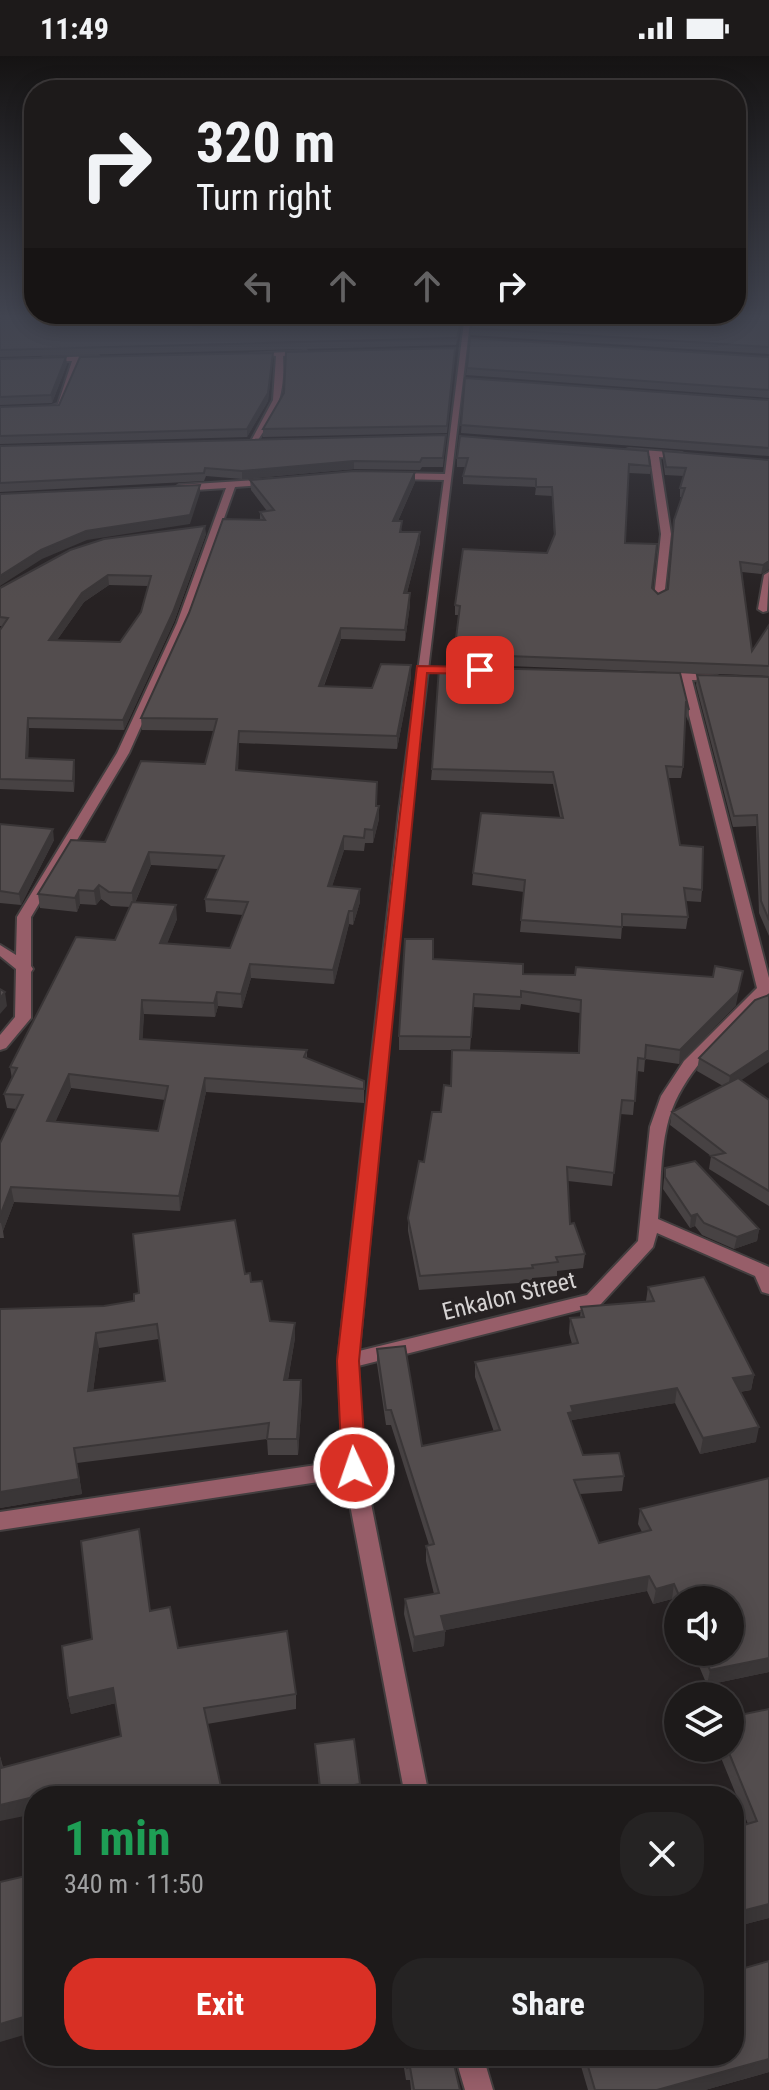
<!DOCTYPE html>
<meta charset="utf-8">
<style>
:root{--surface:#1d1a1a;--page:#252323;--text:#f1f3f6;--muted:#a0a1a2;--line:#3b3839;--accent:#d93025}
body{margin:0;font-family:"Roboto Condensed",sans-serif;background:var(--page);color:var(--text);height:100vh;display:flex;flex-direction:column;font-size:30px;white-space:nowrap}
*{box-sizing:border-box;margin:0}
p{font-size:26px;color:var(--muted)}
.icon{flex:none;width:44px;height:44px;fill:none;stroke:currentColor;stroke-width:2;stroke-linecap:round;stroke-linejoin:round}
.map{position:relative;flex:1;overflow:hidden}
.sheet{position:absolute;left:24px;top:1730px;width:720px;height:280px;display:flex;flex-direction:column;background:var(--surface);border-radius:32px;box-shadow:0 4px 20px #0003,0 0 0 2px var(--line)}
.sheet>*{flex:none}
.top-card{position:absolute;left:24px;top:24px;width:722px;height:244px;border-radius:32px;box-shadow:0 4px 20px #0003,0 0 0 2px var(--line);background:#1d1a1a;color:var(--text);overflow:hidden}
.tools{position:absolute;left:664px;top:1530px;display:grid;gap:16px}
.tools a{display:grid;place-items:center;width:80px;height:80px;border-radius:50%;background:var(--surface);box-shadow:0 4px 20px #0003,0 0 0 2px var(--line);font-size:40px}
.pin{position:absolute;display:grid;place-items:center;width:68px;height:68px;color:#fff;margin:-34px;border-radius:16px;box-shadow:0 4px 12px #0006}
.me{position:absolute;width:88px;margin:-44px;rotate:357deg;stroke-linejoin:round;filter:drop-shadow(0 0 6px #0008)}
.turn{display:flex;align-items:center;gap:28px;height:168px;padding:0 40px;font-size:36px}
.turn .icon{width:104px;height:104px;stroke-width:2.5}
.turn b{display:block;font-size:56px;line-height:68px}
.lanes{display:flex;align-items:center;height:76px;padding:0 40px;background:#0003;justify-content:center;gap:40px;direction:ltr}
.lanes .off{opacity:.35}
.round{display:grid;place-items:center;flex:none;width:84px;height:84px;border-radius:32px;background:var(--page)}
.summary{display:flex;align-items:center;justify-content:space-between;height:136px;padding:0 40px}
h1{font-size:48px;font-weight:700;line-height:60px;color:#1e9e55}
.button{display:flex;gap:16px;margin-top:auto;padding:16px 40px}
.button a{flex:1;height:92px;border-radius:32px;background:var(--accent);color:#fff;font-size:32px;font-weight:700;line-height:92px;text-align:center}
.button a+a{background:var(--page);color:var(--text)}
.status{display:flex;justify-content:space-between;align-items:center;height:56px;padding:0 40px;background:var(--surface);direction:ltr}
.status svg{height:22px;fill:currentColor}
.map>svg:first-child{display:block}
</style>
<div class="status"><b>11:49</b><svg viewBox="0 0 49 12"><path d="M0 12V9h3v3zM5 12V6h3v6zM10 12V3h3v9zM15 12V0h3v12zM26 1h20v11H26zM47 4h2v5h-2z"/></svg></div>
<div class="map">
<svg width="769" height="2034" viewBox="0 0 769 2034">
<rect width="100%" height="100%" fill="#272223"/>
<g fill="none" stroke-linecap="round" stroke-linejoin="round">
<g stroke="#433e3f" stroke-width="4">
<path id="minor" d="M465 258H471L411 755 359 1295 587 1239 638 1185 650 1071 661 1040 684 1005 757 932 680 623 655 621 653 619 659 616 715 619 721 622 715 625 692 624 769 922V937C730 976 680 1014 667 1070 660 1099 661 1133 658 1163L769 1211V1238L762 1236 755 1220 657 1177 653 1191 600 1249 358 1310 364 1412 429 1740H405L345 1422 0 1474V1456L343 1405 338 1305 399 755 444 424 395 423 391 420 395 417 445 418Z
M306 295 309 299 283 300C285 338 278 355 256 387H250L273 344 276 300 250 298Z
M98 300 101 304 79 305 65 349 49 355V351L58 348 72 305 46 306 43 302Z
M629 393 682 397 686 400 682 403 659 401 671 478 664 542 659 545 654 542 661 478 650 400 626 398V394Z
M272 423 275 424V428L235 431 187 567 129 697 31 861V910L33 913 31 916V962L6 992 0 994V979L15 961 16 913 0 900V889L16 899 17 861 117 697 177 567 226 432 179 435 175 432 179 429Z
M769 516 767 555 763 556 758 553 764 519Z
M455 2000H483L493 2034H465Z"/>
</g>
<use href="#minor" fill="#975e69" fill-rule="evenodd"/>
</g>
<path fill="#474243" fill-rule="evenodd" d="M0 258 101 266 105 264 98 258H214L198 270 199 271 220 258H464L456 289 0 301Z
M769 258V298L470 279 471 272Z
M273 297 268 345 247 381 0 388V351L59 349Z
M455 299 447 377 263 381V373Z
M769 301V342L466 319 467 312Z
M0 303 67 308 52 347 0 349Z
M465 322 769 344V400L461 377Z
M446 379 443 411H422L420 414 354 413 242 423 206 420 204 425 0 436V390Z
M663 395 769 404V513L761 518 742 516 752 595 769 569V620L454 608 459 559H455V549L547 497 554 480 552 440 535 439 536 431 463 428V420L466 411H457V402L650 410V418L629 417 625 487 652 532 658 538 668 533 682 441H680V432L684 420 665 419 663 403Z
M415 416V426L398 465 402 476H420V487L407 537 410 549 405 585 341 583 324 630 372 632 411 609V621L397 693 239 687 238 715 377 750 379 763 373 787H365L364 795 344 794 332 830 360 833V846L353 869 349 868 334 928 251 922 242 952 218 950 215 961 144 958 142 983 307 994V1003L364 1025V1047L206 1036 180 1155 14 1146 3 1175 4 1182H0V1087L17 1053 7 1052 4 1038 12 1023 10 1011 115 884 130 851 111 850 101 843 96 849 80 848 77 856 40 852 38 838 205 708 214 675 142 674 141 662 260 464V456L267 455 251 434 250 424ZM151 809 218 813 205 843 206 856 243 859 230 892 167 887 177 863 135 847ZM71 1032 165 1044 158 1075 55 1066Z
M206 478 174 566 124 674 29 672 28 702 75 714 74 736 0 733V574L2 570H0V532ZM109 529 148 530 141 556 120 586 57 584 84 546Z
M680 617 689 654 688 665 685 658 683 711 681 722H668L680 789 702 834 701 846 686 845 688 861 686 873 622 870 621 883 520 876 524 836 472 829 473 817 560 761 553 728 431 724 432 713Z
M697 619 769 621V880L759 857 756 770 733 771 696 629Z
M0 768 54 784 21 849 0 847Z
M433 903 523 918 736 949 679 1008 645 1003 644 1016 637 1015 633 1059 620 1058 612 1130 568 1125 570 1168 585 1198 583 1212 557 1215V1220L532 1222V1226L419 1234 408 1175V1162L424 1106 451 1030 452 994H399V980ZM521 948 580 957 578 997 470 995 473 951 520 954Z
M699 1002 741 1024 769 1044V1150L709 1113 711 1100 670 1069 672 1056 723 1030 697 1015Z
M665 1112 759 1173 757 1185 734 1193 702 1179 695 1170 690 1172 663 1133Z
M245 1218 251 1226 270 1265 295 1267V1282L288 1324H301L302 1340 298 1399H268L267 1383 77 1407 82 1438 0 1452 104 1250 134 1245ZM159 1283 165 1326 93 1335 99 1292Z
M648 1231 754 1319 751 1334 740 1336 756 1386 700 1398 675 1347 572 1364V1368L583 1399 624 1420 622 1435 580 1438 599 1487 642 1476 638 1468 640 1453 769 1422V1616L707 1629 693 1596H730V1544H678V1559L672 1543 653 1548 647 1535 445 1574 444 1590 413 1596 404 1558 405 1543 434 1538 426 1505V1490L429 1489 391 1369H386L377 1308V1293L422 1390 494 1376 475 1321V1306L572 1288 569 1277 570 1262 580 1261 581 1251 646 1245Z
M150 1555 178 1592 296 1638V1653L207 1668 34 1740 0 1765V1700L3 1711 121 1680 116 1647 71 1658 68 1642 92 1583Z
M769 1653V1862L734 1871V1772L748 1768 717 1692H730Z
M315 1688 360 1728V1740H320Z
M402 2000H452L460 2034H411L410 2024H406Z
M578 2000H734L769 2016 705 2034H588Z"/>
<path fill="#3a3637" d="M204 258H214L190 276V269Z
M463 258H464L456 289 457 282Z
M273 297 268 345 247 381V373Z
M66 301 67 308 52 347 51 339Z
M354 405V413L242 423V415Z
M415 416V426L393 476V465Z
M200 429V437L190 468 87 484 42 503 0 530V520L41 494Z
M205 470 206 478 174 566 124 674 123 664Z
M420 476V487L404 548V537Z
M769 505V513L761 518 763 509Z
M108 519 109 529 84 546 50 594 49 584 82 537Z
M410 537V549L405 585V574Z
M341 572V583L319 642V630Z
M411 609V621L397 693V680Z
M28 662 29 672 28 712 26 702Z
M239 675V687L237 727 236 714Z
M74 704 75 714 74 736 73 725Z
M379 750V763L373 787V774Z
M53 773 54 784 21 849 19 838Z
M344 780V794L328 843V830Z
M149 796 151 809 133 851 132 837Z
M99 829 101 843 96 849 94 835Z
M360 833V846L353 869V855Z
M79 834 80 848 77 856 75 842Z
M176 849 177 863 162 901 160 887Z
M349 855V868L334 928 333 914Z
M250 908 251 922 242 952 241 938Z
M743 915 736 949 679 1008 680 994Z
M5 936 7 950 0 958V942Z
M217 936 218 950 215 961 214 947Z
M142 944 144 958 142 997 140 983Z
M769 994V1006L728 1033 730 1020Z
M69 1018 71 1032 49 1080 47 1065Z
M205 1022 206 1036 180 1155 179 1140Z
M11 1131 14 1146 3 1175 1 1167H0V1160Z
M697 1158 695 1170 690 1172 691 1160Z
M759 1173 757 1185 734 1193 737 1181Z
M295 1267V1282L285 1340 284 1324Z
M96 1277 99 1292 91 1350 88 1335Z
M754 1319 751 1334 730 1337 733 1322Z
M301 1324 302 1340 298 1399 297 1383Z
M677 1332 675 1347 572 1364V1371L568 1357 571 1350Z
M759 1371 756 1386 700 1398 703 1382Z
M74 1392 82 1438 0 1452V1436Z
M649 1520 647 1535 441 1575V1560Z
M674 1528 672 1543 653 1548 656 1533Z
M445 1575 444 1590 413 1596 414 1581Z
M769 1602V1616L707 1629 710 1614Z
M113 1632 116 1647 71 1658 68 1642Z
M34 1741V1758L0 1765V1749Z
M769 1848V1862L734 1871V1857Z
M34 1908V1944L30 1909Z
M34 1958V1976L0 1986V1968Z
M769 2003V2016L705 2034H657Z"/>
<path fill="#534d4e" stroke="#3a3637" stroke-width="2" fill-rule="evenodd" d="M0 258H90L101 266 110 262 106 258H204L190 269 199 271 220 258H463L457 282 0 294Z
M473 258H769V291L471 272Z
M470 282 769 301V334L467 312Z
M455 292 447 370 263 373 284 337 286 296Z
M273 297 268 337 247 373 0 380V351L59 349 80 301Z
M66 301 51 339 0 341V303Z
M465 322 769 344V392L461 369Z
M446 379 443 402H422L420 406 354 405 242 415 205 412 204 417 0 427V390Z
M460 380 648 395 650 410 629 408 625 487 657 488 652 532 658 538 668 533 674 464 685 432H680L686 412 666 411 663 395 769 404V505L763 509 740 506 752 595 769 569V610L454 598 460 550 455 549 463 493 547 497 555 478 552 431H536V423L463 420 468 402H457Z
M354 415 415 416 393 465H402L400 476H420L404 537H410L405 574 341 572 319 630 372 632 381 608 411 609 397 680 239 675 236 714 377 726 376 750H379L373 774 365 773 364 782 344 780 328 830 360 833 353 855H349L333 914 250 908 241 938 217 936 214 947 142 944 140 983 307 994 304 1001 364 1025V1033L205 1022 179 1140 11 1131 0 1160V1087L23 1039 4 1038 17 1012 10 1011 76 881 115 884 132 846 176 849 160 887 230 892 248 846 205 843 224 800 149 796 132 837 109 836 99 829 94 835 79 834 75 842 38 838 71 784 105 786 141 705 205 708 217 663 141 662 189 557 223 463 265 464 260 456 274 454 250 424ZM69 1018 168 1030 158 1075 47 1065Z
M200 429 190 459 86 475 41 494 0 520V438Z
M205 470 173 556 123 664 28 662 26 702 74 704 73 725 0 723V574L8 562 0 561V532L70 494 104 483ZM108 519 151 520 141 556 120 586 49 584 82 537Z
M439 611 680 617 689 654 686 645 683 711 666 710 680 789 703 791 702 834 684 832 688 861 622 858V871L521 864 525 824 473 817 481 757 563 762 553 716 432 713Z
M697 619 769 621V864L761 845 757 759 734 760Z
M0 768 53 773 19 838 0 835Z
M405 883H433V903L523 908V918L575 919 576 911 713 921 715 910 743 915 738 936 680 994 646 989 645 1003 638 1002 635 1045 622 1044 614 1117 567 1111 570 1168 574 1167 585 1198 556 1201 558 1206 532 1209 533 1212 420 1220 408 1162 419 1105 424 1106 432 1056H441L444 1029 451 1030 452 994 579 997 581 944 521 935V941L474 938 471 981 399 980Z
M0 933 5 936 0 942Z
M769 939V994L730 1020 699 1002 755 944Z
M738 1022 769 1044V1135L711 1100 725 1097 672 1056Z
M695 1105 759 1173 737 1181 704 1167 697 1158 691 1160 665 1121V1112Z
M235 1164 245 1218 250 1217 251 1226 262 1225 270 1265 295 1267 284 1324H301L297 1383H267L269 1367 74 1392 79 1423 0 1436V1253L104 1250 134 1245V1238L139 1237 133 1178ZM157 1268 165 1325 88 1335 96 1277Z
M704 1221 754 1319 733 1322 759 1371 703 1382 677 1332 571 1350 573 1356 568 1357 583 1399 619 1397 624 1420 574 1424 599 1487 651 1474 640 1453 769 1422V1602L710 1614 702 1596H730V1544H681L674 1528 656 1533 649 1520 441 1560 445 1575 414 1581 405 1543 439 1537 426 1490 434 1488 391 1354H386L377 1293 405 1290 422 1390 500 1374 475 1306 578 1287 570 1262 584 1261 581 1251 654 1245 648 1231Z
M139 1473 150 1555 170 1551 178 1592 287 1575 296 1638 204 1652 223 1740H131L130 1739 126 1740H34V1741L0 1749V1703L1 1712 121 1680 113 1632 68 1642 62 1590 92 1583 81 1485Z
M769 1653V1848L734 1857V1772L757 1765 727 1692H730V1661Z
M354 1683 360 1728 354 1729 357 1740H321L315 1688Z
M34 1818V1908L30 1909 34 1944V1958L0 1968V1826Z
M769 1905V2003L657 2034H595L585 2000H734V1915Z
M404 2000H452L460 2034H414L410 2011 407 2012Z"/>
<linearGradient id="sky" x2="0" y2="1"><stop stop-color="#151313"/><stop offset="0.48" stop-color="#414450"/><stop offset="1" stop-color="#414450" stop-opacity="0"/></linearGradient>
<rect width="769" height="543" fill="url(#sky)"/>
<path fill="#d93025" stroke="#8d1f18" stroke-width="2" d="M417 610 480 611 486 614 480 618 427 617 359 1305 366 1412 362 1419H345L342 1412 337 1305Z"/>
<g text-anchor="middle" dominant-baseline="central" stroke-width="6" stroke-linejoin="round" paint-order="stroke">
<g font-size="24" fill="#d6d3d3" stroke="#272223">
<text transform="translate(509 1240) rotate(-14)">Enkalon Street</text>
</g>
</g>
</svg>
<div class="tools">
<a><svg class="icon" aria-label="sound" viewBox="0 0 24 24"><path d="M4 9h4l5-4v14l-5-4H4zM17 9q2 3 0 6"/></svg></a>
<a><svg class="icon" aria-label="layers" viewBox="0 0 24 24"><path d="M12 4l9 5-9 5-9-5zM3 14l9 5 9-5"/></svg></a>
</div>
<div class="pin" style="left:480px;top:614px;background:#d93025"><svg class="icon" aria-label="arrive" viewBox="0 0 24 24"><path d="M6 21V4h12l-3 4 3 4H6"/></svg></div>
<svg class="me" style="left:354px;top:1412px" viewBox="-20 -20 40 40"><circle r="17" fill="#d93025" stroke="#fff" stroke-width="3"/><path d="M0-11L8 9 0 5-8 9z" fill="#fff"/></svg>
<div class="top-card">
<div class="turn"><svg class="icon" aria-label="right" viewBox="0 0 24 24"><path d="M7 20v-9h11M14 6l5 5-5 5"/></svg><div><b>320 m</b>Turn right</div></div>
<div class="lanes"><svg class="icon off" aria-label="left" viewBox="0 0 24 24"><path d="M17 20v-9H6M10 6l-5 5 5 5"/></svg><svg class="icon off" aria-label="ahead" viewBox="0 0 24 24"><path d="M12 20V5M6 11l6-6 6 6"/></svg><svg class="icon off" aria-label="ahead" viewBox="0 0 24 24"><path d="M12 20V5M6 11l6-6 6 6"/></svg><svg class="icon" aria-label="right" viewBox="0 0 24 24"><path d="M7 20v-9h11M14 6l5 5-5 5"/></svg></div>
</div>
<section class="sheet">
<div class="summary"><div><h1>1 min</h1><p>340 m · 11:50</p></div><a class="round"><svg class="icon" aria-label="close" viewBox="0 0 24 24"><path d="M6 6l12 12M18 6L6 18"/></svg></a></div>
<div class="button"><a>Exit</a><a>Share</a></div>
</section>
</div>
